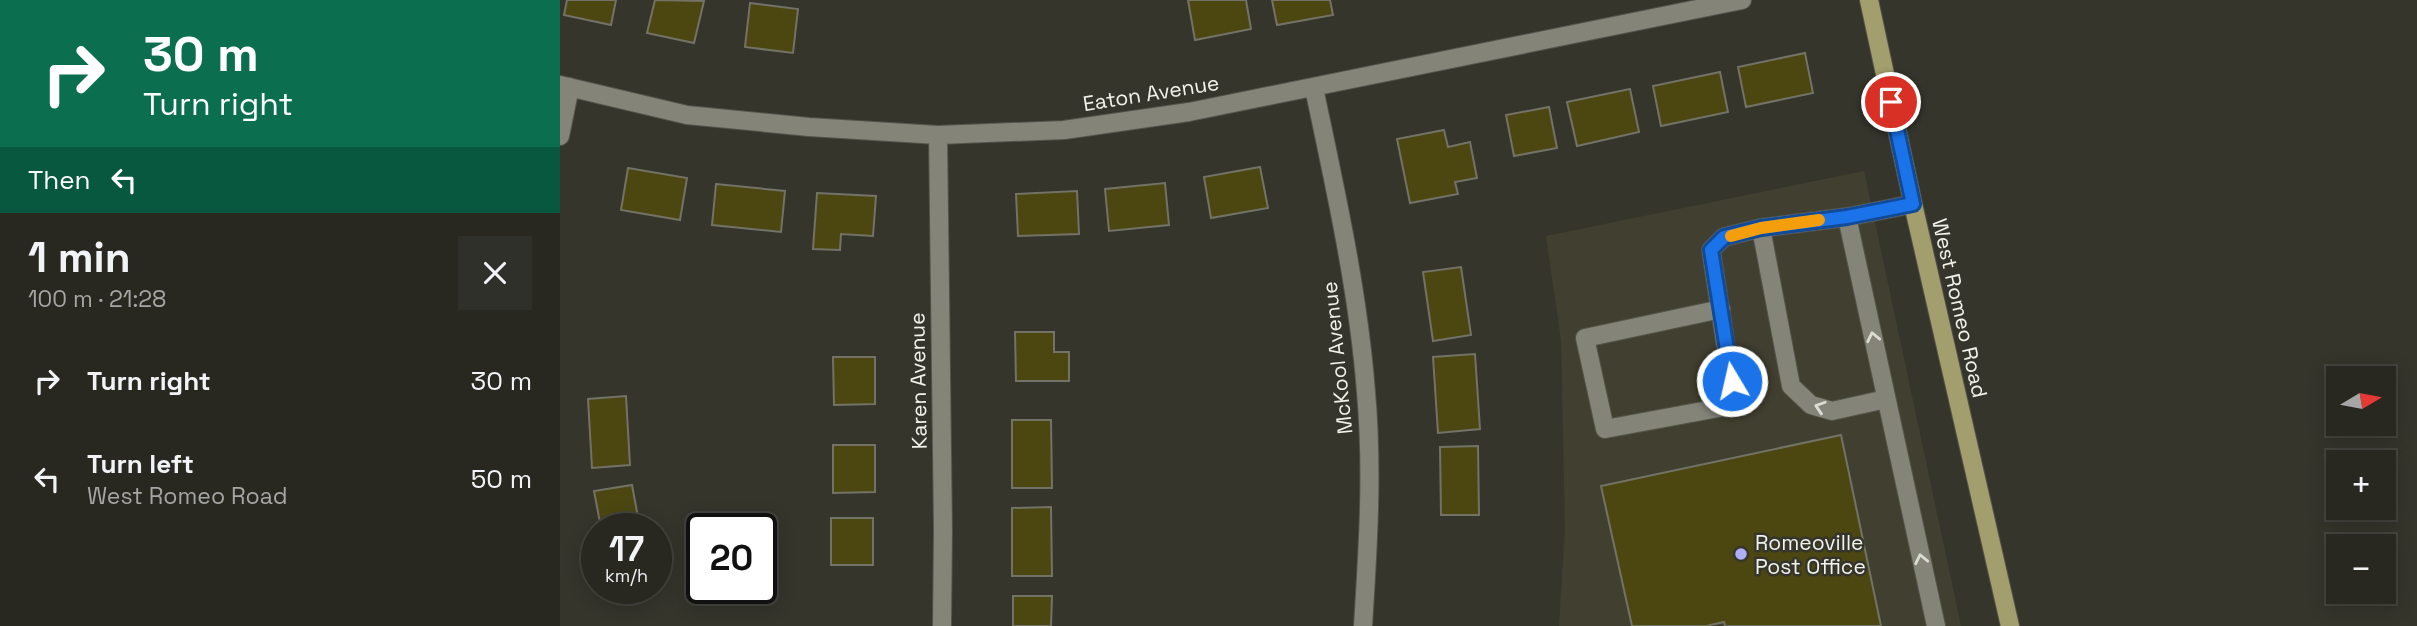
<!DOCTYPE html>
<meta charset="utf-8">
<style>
:root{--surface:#282821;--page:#30302a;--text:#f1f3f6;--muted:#a5a6a5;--line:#44443f}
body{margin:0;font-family:"Space Grotesk",sans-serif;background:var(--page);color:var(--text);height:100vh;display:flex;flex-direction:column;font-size:26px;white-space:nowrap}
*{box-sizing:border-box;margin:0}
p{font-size:23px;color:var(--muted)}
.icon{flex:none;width:38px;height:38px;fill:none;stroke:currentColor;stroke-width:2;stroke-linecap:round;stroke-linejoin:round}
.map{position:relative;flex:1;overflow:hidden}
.sheet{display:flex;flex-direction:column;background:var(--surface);width:560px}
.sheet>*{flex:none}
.hud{background:#0b6e4f;color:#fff;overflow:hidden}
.needle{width:46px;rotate:80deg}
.fabs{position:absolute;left:1766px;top:366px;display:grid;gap:14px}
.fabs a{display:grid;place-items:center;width:70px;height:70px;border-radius:0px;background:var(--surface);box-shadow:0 4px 18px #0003,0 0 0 2px var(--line);font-size:35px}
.speed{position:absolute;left:21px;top:513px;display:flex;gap:14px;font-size:35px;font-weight:700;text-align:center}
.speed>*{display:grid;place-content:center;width:91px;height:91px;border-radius:50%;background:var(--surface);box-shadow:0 4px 18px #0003,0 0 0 2px var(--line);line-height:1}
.speed small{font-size:18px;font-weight:400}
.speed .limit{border:4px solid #111;border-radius:10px;background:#fff;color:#111}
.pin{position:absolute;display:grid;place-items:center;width:60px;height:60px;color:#fff;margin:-30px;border:4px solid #fff;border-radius:50%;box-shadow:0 2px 7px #0007}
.me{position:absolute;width:77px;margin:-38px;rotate:351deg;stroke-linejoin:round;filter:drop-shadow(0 0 5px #0008)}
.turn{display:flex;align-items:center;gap:24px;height:147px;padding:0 28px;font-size:32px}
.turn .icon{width:91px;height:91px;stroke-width:2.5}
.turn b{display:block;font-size:49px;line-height:60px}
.then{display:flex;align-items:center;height:66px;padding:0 28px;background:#0003;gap:14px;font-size:26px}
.round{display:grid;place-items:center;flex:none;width:74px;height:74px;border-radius:0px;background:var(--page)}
.head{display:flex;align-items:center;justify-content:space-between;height:119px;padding:0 28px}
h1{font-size:42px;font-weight:600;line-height:52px}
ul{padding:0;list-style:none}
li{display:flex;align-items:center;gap:21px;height:98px;padding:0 28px}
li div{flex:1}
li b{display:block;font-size:26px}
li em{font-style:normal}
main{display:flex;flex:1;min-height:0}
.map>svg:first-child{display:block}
</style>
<main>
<section class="sheet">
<div class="hud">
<div class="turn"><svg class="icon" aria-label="right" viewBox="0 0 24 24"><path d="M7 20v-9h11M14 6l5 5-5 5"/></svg><div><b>30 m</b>Turn right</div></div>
<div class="then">Then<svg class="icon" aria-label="left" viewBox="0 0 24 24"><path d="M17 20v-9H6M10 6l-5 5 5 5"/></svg></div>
</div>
<div class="head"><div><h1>1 min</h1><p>100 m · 21:28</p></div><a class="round"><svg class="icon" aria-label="close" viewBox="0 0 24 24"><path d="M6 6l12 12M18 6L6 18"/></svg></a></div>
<ul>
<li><svg class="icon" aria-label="right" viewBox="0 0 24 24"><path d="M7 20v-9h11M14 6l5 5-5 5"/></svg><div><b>Turn right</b></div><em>30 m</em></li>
<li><svg class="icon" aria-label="left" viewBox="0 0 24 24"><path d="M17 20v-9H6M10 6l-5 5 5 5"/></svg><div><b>Turn left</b><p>West Romeo Road</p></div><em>50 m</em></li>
</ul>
</section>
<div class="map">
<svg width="1857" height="626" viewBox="0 0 1857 626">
<rect width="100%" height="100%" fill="#36352c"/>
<path fill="#414030" d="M1304 171 1401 626H999L1005 529 1001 340 986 236Z"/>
<path fill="#4c4711" stroke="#727267" stroke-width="2" d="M7 0H56L51 25 4 15Z
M95 0 144 1 134 43 87 33Z
M628 0H686L691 29 635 40Z
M712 0H770L773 15 717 25Z
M190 3 238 9 233 53 185 47Z
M1245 53 1253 93 1186 107 1178 67Z
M1160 72 1168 112 1101 126 1093 86Z
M1070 89 1079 132 1017 146 1007 102Z
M989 107 997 148 954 156 946 115Z
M884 130 888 147 910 142 917 178 895 182 898 194 850 203 837 139Z
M700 167 708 208 651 218 644 177Z
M68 168 127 178 120 220 61 210Z
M605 183 609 225 549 231 545 189Z
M156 184 225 191 221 232 152 225Z
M517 191 519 234 458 236 456 194Z
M257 193 316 196 313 236 281 234 280 250 253 249Z
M901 267 911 335 873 341 863 272Z
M455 332H494V352H509V381H456Z
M915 354 920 429 878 433 873 357Z
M273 357H315V404L274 405Z
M66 396 70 465 32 468 28 399Z
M452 420H491L492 488H452Z
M1281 435 1321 626H1165L1164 622 1146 626H1072L1041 486Z
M273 445H315V492L273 493Z
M918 446 919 515H881L880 447Z
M72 485 80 528H41L34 491Z
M491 507 492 576H452V508Z
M271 518H313V565H271Z
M453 596H492L491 626H453Z"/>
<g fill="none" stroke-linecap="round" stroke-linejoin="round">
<g stroke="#54544c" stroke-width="20">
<path id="minor" d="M0 85 127 115 249 127 378 135 504 130 629 112 1182 0
M754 88C775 188 798 289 806 392 813 470 808 548 803 626
M378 135 383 530 382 626
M0 136 10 87
M1287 217 1376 626
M1201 228 1231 386 1251 405 1272 411 1326 399
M1161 309 1025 338 1045 429 1175 405 1151 250 1164 237 1201 228 1287 217 1353 204"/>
</g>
<g stroke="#54544c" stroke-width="20">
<path id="major" d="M1309 0 1353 204 1450 626"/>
</g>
<use href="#minor" stroke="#858479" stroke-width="18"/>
<use href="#major" stroke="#a39e6d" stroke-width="18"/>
</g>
<defs><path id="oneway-chevron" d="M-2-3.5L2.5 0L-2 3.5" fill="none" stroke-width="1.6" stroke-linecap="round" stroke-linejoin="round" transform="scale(1.75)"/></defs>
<g stroke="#dcdcd5">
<use href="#oneway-chevron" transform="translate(1313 337) rotate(-102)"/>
<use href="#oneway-chevron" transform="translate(1260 407) rotate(-162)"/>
<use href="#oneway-chevron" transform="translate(1361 559) rotate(-102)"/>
</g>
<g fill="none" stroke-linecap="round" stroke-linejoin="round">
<g stroke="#114b97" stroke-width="18">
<path id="route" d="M1172 381 1151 250 1164 237 1201 228 1287 217 1353 204 1331 102"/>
</g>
<use href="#route" stroke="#1a73e8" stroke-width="12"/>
<path stroke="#f59e0b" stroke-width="12" d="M1171 236 1201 228 1259 220"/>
</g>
<circle fill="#afaefa" stroke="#36352c" stroke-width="2.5" cx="1181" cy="554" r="7"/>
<g text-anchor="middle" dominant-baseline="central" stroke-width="5" stroke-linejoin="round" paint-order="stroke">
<g font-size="21" fill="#f2f2ec" stroke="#36352c">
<text transform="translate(591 93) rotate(-9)">Eaton Avenue</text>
<text transform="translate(1400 308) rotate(77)">West Romeo Road</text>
<text transform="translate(777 358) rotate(-96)">McKool Avenue</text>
<text transform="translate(358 381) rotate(-91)">Karen Avenue</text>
</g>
<g font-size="21" fill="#f2f2ec" stroke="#36352c" text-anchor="start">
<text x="1195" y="542">Romeoville<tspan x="1195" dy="24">Post Office</tspan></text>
</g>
</g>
</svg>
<div class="fabs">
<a><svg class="needle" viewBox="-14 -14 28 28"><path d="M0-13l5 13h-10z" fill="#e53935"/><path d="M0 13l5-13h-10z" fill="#a5a6a5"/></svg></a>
<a>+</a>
<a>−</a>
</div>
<div class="speed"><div>17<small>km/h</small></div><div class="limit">20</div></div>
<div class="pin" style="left:1331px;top:102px;background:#d93025"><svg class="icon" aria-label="arrive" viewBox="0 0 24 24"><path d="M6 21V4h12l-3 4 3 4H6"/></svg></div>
<svg class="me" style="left:1172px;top:381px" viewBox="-20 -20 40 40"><circle r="17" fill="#1a73e8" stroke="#fff" stroke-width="3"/><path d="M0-11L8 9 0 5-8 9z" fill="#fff"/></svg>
</div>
</main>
